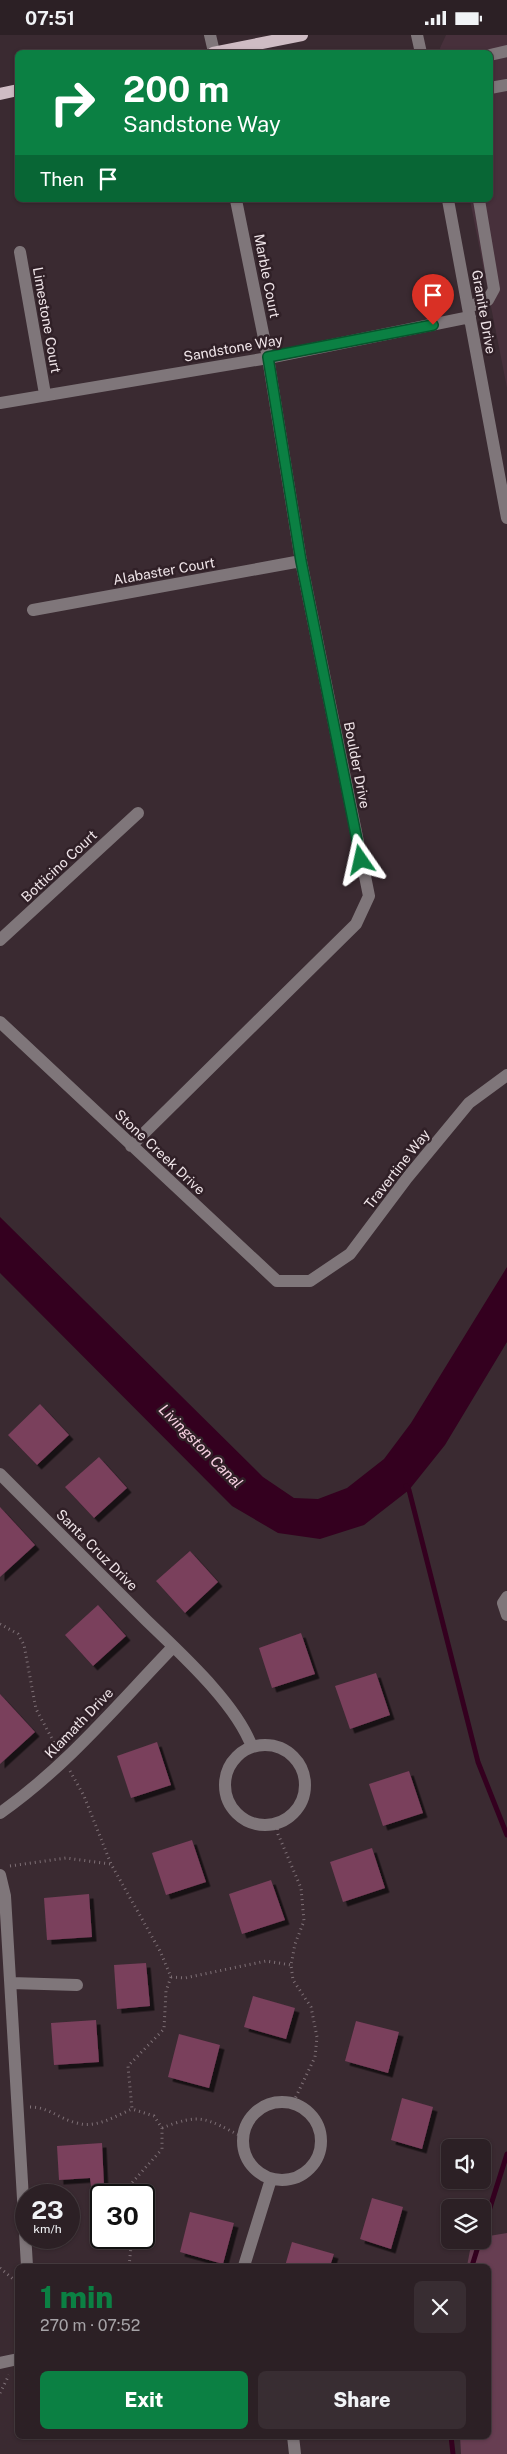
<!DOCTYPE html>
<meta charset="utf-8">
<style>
:root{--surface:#2c2025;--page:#382d32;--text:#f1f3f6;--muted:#a6a3a7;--line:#483e42;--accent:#0b8043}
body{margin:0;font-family:"Public Sans",sans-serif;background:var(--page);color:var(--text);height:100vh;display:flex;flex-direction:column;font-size:19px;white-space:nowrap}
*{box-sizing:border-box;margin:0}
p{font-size:16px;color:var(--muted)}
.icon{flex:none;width:28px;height:28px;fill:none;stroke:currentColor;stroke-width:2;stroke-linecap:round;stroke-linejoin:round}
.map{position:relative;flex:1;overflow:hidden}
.side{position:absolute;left:15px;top:2229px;width:476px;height:175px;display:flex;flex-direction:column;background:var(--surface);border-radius:8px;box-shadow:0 1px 4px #0004,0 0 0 1px var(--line)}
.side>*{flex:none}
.banner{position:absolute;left:15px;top:15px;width:478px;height:152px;border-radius:8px;box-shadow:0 1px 4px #0004,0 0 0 1px var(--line);background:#0b8043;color:#fff;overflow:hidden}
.controls{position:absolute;left:441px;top:2104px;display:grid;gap:10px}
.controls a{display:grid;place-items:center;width:50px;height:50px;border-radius:8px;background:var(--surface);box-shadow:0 1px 4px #0004,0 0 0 1px var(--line);font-size:25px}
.speed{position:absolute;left:15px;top:2149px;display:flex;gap:10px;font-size:25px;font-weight:700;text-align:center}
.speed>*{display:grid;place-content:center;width:65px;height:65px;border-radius:50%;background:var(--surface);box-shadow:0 1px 4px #0004,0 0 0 1px var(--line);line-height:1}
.speed small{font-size:12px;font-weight:400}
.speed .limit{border:2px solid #111;border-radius:8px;background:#fff;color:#111}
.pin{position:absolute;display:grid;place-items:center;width:42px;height:42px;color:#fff;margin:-51px -21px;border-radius:50% 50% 50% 0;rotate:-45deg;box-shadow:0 0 5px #0007}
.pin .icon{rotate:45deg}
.me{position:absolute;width:55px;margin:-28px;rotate:349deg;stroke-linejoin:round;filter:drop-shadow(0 0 4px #0008)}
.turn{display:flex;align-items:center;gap:18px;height:105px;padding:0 25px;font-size:22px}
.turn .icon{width:65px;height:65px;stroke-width:2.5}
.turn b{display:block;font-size:35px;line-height:42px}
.then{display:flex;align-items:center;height:48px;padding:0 25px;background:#0003;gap:10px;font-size:19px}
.round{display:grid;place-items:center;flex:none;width:52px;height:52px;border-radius:8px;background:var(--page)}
.overview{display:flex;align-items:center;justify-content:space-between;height:85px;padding:0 25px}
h1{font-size:30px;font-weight:800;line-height:38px;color:var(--accent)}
.cta{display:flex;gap:10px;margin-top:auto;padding:10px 25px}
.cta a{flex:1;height:58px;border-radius:8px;background:var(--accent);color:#fff;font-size:20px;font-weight:800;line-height:58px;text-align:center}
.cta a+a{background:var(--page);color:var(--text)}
.status{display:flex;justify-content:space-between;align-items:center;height:35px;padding:0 25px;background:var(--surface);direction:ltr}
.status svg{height:14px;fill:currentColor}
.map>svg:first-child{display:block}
</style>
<div class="status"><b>07:51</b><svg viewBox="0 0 49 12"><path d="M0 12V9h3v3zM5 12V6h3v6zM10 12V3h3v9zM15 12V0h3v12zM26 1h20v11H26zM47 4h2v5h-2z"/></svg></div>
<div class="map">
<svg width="507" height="2419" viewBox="0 0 507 2419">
<defs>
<filter id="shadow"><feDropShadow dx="4.5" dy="4.5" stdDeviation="0" flood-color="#0009"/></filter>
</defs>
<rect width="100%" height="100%" fill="#3a2a31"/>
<path fill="#47303b" d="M446 0H507V353L470 165H490V18L441 17 440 13Z"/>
<path fill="#673e52" d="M507 2198V2419H461L460 2401H489V2231H467L472 2205H482L483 2202Z"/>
<path fill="#34001f" d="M0 1182 263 1442 294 1463 318 1464 347 1453 384 1424 411 1388 507 1232V1307L445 1410 409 1455 364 1490 320 1504 278 1498 232 1471 0 1238Z"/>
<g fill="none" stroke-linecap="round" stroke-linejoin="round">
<path stroke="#34001f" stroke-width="5" d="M406 1451 409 1455 478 1727 507 1800
M482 2198 507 2119
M472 2231 480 2205
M451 2401 453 2419"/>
</g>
<path fill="#7a3f5c" filter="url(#shadow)" d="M40 1369 69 1400 37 1430 8 1400Z
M99 1422 127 1453 94 1483 65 1452Z
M0 1472 35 1510 0 1542Z
M190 1516 218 1547 185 1578 156 1546Z
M98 1570 126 1601 93 1631 65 1600Z
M301 1598 315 1639 272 1653 259 1613Z
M376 1638 390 1680 350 1694 335 1651Z
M0 1659 35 1697 0 1729Z
M157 1707 171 1750 131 1763 117 1721Z
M409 1736 423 1778 383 1791 369 1749Z
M192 1805 206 1847 166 1860 152 1818Z
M372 1813 385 1853 343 1867 330 1827Z
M271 1845 285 1885 242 1899 229 1859Z
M89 1859 92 1902 47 1905 44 1863Z
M146 1928 150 1971 117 1974 114 1930Z
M253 1961 295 1973 286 2004 244 1992Z
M96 1985 99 2027 54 2030 51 1988Z
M356 1986 399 1997 388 2038 345 2026Z
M179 1999 220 2010 209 2053 168 2042Z
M402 2063 433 2072 422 2114 391 2105Z
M102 2108 104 2151H91L90 2143 59 2145 57 2111Z
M372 2163 403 2172 391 2214 360 2204Z
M190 2177 234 2188 223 2229 180 2217Z
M292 2207 334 2219 330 2231H285Z"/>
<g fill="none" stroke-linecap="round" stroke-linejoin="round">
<path stroke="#7e7076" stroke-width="3" stroke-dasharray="1 4" stroke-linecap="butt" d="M0 1589 18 1599 24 1610 36 1674 57 1713
M70 1736 84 1761 111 1829 160 1916 171 1942 166 1956 164 1994 128 2031 132 2074 154 2081 162 2093V2114L131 2149 128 2160
M277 1789 278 1799 301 1853 304 1886 295 1909 291 1930 293 1945 311 1972 317 2002 315 2022 293 2068
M10 1831 66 1823 110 1829
M171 1942 185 1943 266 1926 291 1930
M30 2072C49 2072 59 2084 77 2088 95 2094 116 2081 132 2074
M162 2093C202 2077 206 2084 243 2102
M129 2231 132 2202
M0 2233 18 2248
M0 2358 9 2340"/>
<path stroke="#7f767a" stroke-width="12" d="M210 0 214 17
M417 0 421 18
M490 20 507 16
M490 53 507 50
M448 165 507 483
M20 217 45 359
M468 272 488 265 494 254 479 165
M0 368 268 323 470 282
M33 575 301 526
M0 905 138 778
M0 987 277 1246H310L350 1219 407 1143 469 1068 507 1040
M131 1111 356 889 369 861 301 526 268 323 236 165
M0 1439C49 1488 97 1536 146 1585 180 1618 236 1668 252 1712
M507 1562 503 1568 507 1580
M225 1750a40 40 0 1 1 80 0a40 40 0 1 1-80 0Z
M0 1778C66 1732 118 1669 173 1612
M0 1840 5 1861 27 2231
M11 1948 77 1950
M243 2106a39 39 0 1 1 78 0a39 39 0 1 1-78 0Z
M244 2231 271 2144
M0 2328 18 2324
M293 2401 295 2419"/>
<path stroke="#cfbcc4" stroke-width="12" d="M213 18 302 0
M0 59 18 55"/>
</g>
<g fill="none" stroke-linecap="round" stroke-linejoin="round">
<g stroke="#07532c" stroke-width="12">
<path id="route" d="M361 825 301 526 268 322 433 290"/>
</g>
<use href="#route" stroke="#0b8043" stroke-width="9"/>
</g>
<g text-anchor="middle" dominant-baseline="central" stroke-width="5" stroke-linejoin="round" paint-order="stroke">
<g font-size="14" fill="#efe4e8" stroke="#302027">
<text transform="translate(267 241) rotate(79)">Marble Court</text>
<text transform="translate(484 277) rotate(80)">Granite Drive</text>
<text transform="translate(47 285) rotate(80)">Limestone Court</text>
<text transform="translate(233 313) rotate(-10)">Sandstone Way</text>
<text transform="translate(164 536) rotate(-10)">Alabaster Court</text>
<text transform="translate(357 730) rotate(79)">Boulder Drive</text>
<text transform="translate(59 831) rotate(-43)">Botticino Court</text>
<text transform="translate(160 1117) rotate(43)">Stone Creek Drive</text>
<text transform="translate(397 1134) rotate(-52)">Travertine Way</text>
<text transform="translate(97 1515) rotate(45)">Santa Cruz Drive</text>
<text transform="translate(79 1688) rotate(-46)">Klamath Drive</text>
</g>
<g font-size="15" font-style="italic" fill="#f9d2e3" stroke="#302027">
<text transform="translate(201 1411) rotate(45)">Livingston Canal</text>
</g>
</g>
</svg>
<div class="controls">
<a><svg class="icon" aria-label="sound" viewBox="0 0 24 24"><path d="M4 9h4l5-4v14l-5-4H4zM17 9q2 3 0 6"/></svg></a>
<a><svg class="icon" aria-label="layers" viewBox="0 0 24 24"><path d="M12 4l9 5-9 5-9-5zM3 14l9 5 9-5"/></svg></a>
</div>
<div class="speed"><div>23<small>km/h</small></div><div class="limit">30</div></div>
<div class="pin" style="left:433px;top:290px;background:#d93025"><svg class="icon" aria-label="arrive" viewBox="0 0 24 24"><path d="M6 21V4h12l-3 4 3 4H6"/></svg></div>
<svg class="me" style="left:361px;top:825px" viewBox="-20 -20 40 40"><path d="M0-17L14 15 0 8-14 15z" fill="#0b8043" stroke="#fff" stroke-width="4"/></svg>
<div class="banner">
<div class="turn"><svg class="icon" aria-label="right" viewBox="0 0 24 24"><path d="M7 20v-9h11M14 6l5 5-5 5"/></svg><div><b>200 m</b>Sandstone Way</div></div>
<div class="then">Then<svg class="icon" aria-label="arrive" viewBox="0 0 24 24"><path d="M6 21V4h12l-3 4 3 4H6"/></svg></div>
</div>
<section class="side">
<div class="overview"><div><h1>1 min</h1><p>270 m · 07:52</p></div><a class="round"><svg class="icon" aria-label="close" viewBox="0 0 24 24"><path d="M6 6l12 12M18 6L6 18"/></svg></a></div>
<div class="cta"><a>Exit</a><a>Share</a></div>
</section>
</div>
